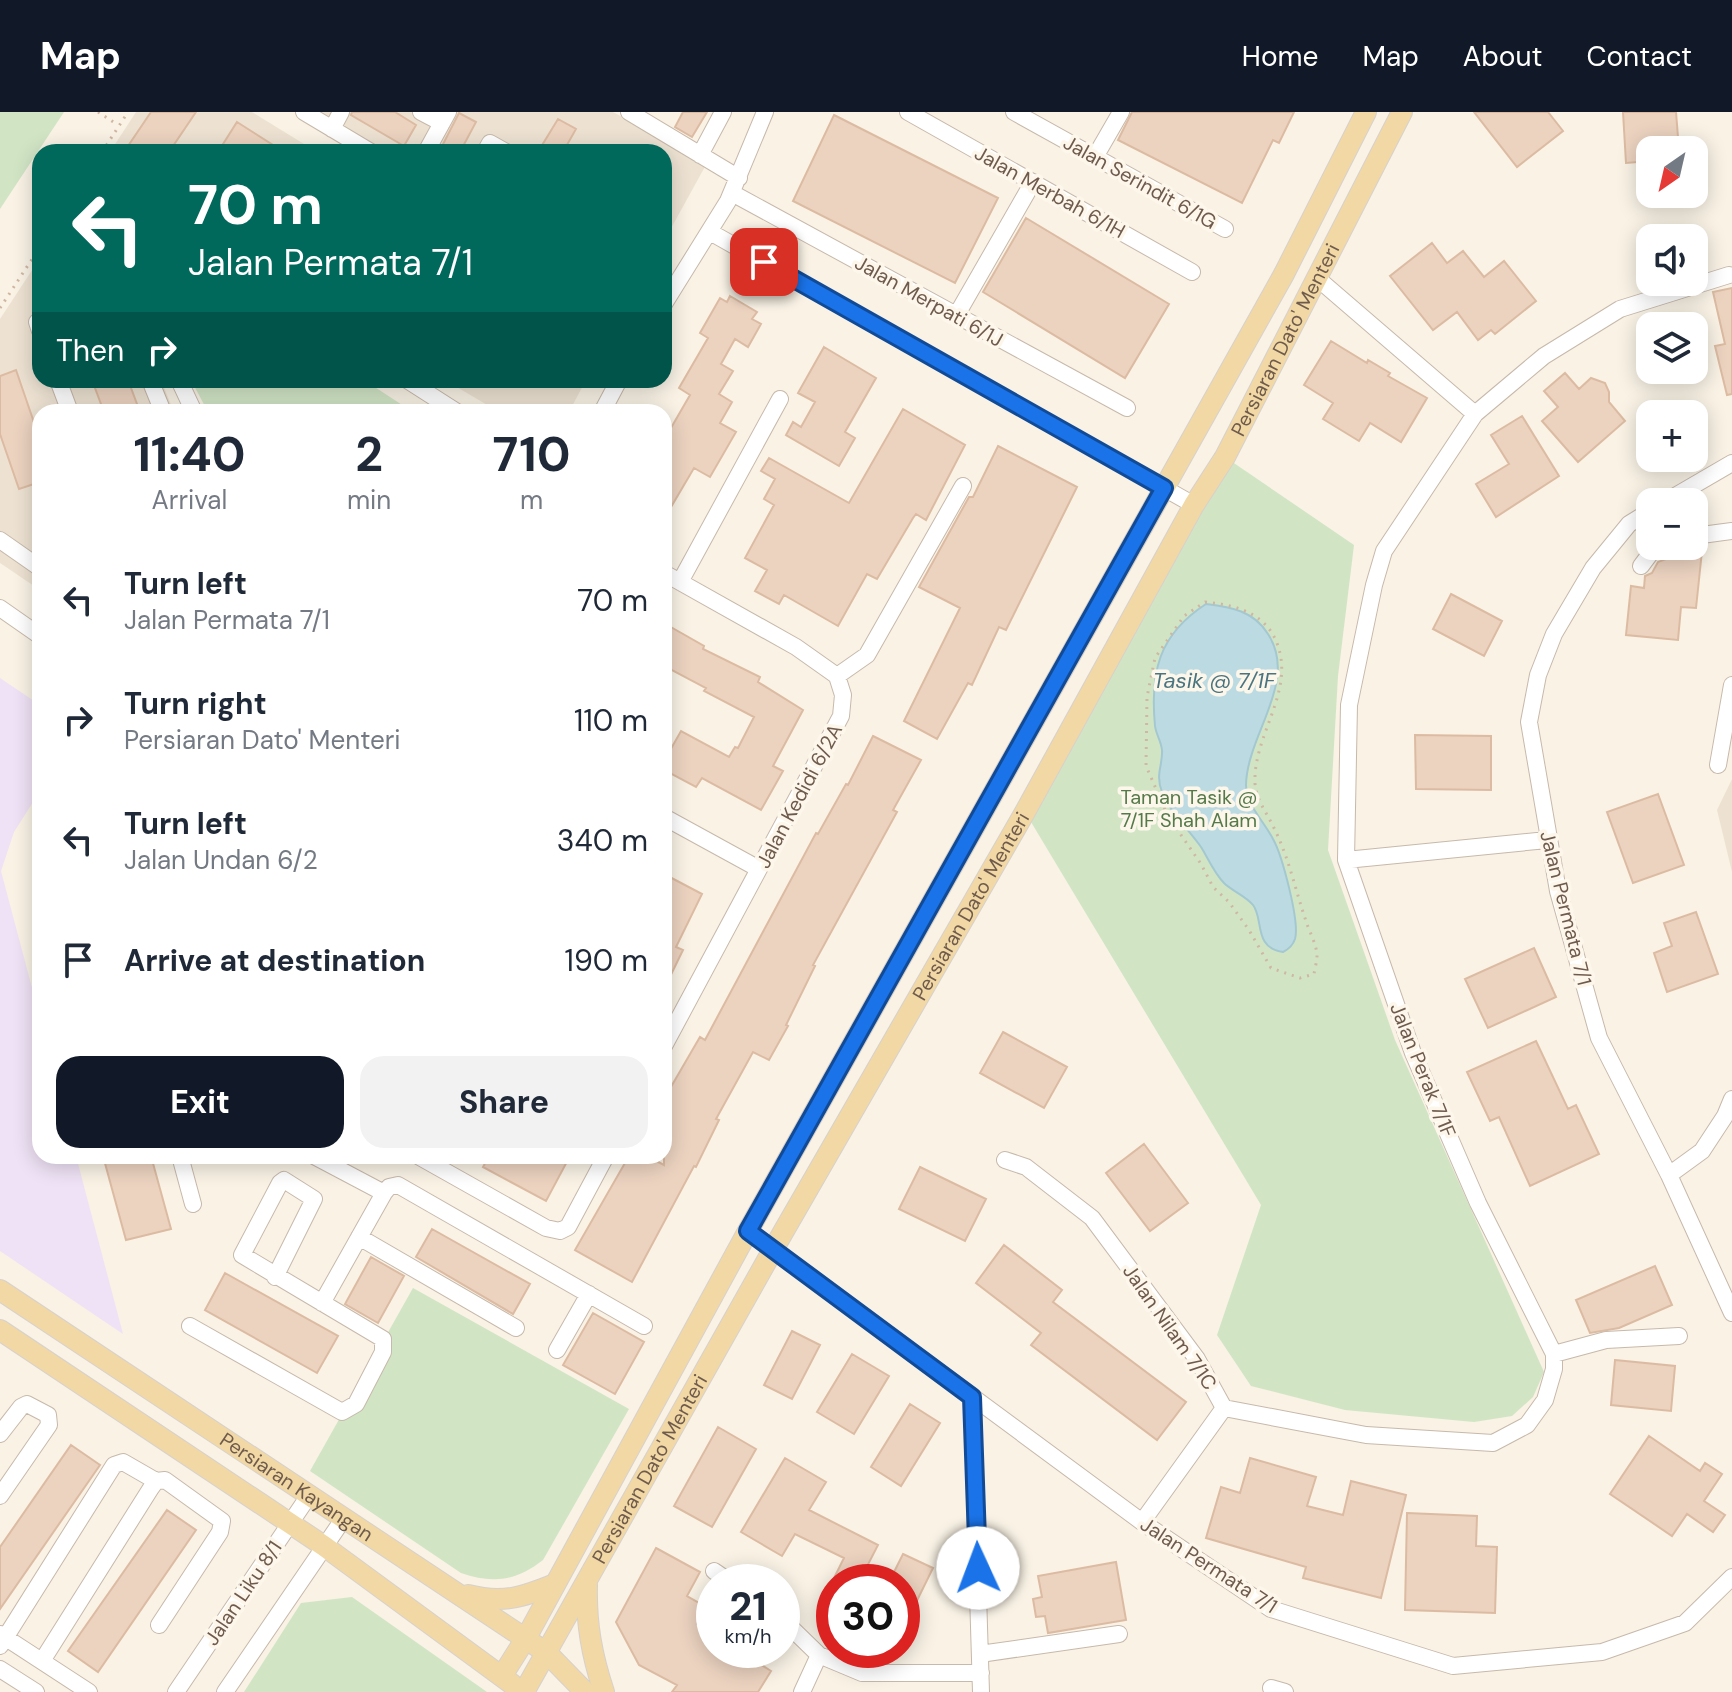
<!DOCTYPE html>
<meta charset="utf-8">
<style>
:root{--surface:#fff;--page:#f2f2f3;--text:#1f2937;--muted:#747a83;--accent:#111827}
body{margin:0;font-family:"DM Sans",sans-serif;background:var(--page);color:var(--text);height:100vh;display:flex;flex-direction:column;font-size:30px;white-space:nowrap}
*{box-sizing:border-box;margin:0}
p{font-size:26px;color:var(--muted)}
.icon{flex:none;width:44px;height:44px;fill:none;stroke:currentColor;stroke-width:2;stroke-linecap:round;stroke-linejoin:round}
.map{position:relative;flex:1;overflow:hidden}
.details{position:absolute;left:32px;top:292px;width:640px;height:760px;display:flex;flex-direction:column;background:var(--surface);border-radius:24px;box-shadow:0 4px 20px #0003}
.details>*{flex:none}
.banner{position:absolute;left:32px;top:32px;width:640px;height:244px;border-radius:24px;box-shadow:0 4px 20px #0003;background:#00695c;color:#fff;overflow:hidden}
.needle{width:52px;rotate:214deg}
.controls{position:absolute;left:1636px;top:24px;display:grid;gap:16px}
.controls a{display:grid;place-items:center;width:72px;height:72px;border-radius:16px;background:var(--surface);box-shadow:0 4px 20px #0003;font-size:40px}
.speed{position:absolute;left:696px;top:1452px;display:flex;gap:16px;font-size:40px;font-weight:700;text-align:center}
.speed>*{display:grid;place-content:center;width:104px;height:104px;border-radius:50%;background:var(--surface);box-shadow:0 4px 20px #0003;line-height:1}
.speed small{font-size:20px;font-weight:400}
.speed .limit{border:12px solid #d22;background:#fff;color:#111}
.pin{position:absolute;display:grid;place-items:center;width:68px;height:68px;color:#fff;margin:-34px;border-radius:16px;box-shadow:0 4px 12px #0006}
.me{position:absolute;width:88px;margin:-44px;rotate:358deg;stroke-linejoin:round;filter:drop-shadow(0 0 6px #0008)}
.turn{display:flex;align-items:center;gap:28px;height:168px;padding:0 24px;font-size:36px}
.turn .icon{width:104px;height:104px;stroke-width:2.5}
.turn b{display:block;font-size:56px;line-height:68px}
.then{display:flex;align-items:center;height:76px;padding:0 24px;background:#0003;gap:16px;font-size:30px}
.eta{display:flex;justify-content:space-evenly;align-items:center;height:136px;text-align:center}
.eta b{font-size:48px;font-weight:700;line-height:56px}
.cta{display:flex;gap:16px;margin-top:auto;padding:16px 24px}
.cta a{flex:1;height:92px;border-radius:24px;background:var(--accent);color:#fff;font-size:32px;font-weight:700;line-height:92px;text-align:center}
.cta a+a{background:var(--page);color:var(--text)}
ul{padding:0;list-style:none}
li{display:flex;align-items:center;gap:24px;height:120px;padding:0 24px}
li div{flex:1}
li b{display:block;font-size:30px}
li em{font-style:normal}
header{display:flex;align-items:center;gap:48px;box-sizing:border-box;height:112px;padding:0 40px;background:var(--accent);color:#fff}
header strong{font-size:38px}
nav{display:flex;gap:44px;margin-inline-start:auto;font-size:28px}
.map>svg:first-child{display:block}
</style>
<header>
<strong>Map</strong>
<nav><a>Home</a><a>Map</a><a>About</a><a>Contact</a></nav>
</header>
<div class="map">
<svg width="1732" height="1580" viewBox="0 0 1732 1580">
<rect width="100%" height="100%" fill="#f9f2e5"/>
<path fill="#ede2d2" d="M136 0H252L317 40H110Z
M296 0H613L707 51 664 129V40H361Z
M40 146V268H161L174 300H40V478L0 451V207Z
M445 268H586L569 300H499Z
M1732 667V760L1717 698Z"/>
<path fill="#efe2f6" d="M0 566 40 593V679L14 720 1 759 40 906V1044H76L123 1222 0 1139Z"/>
<path fill="#d1e5c5" d="M0 0H64L0 97Z
M191 268H364L413 300H208Z
M1225 345 1354 433 1338 564 1328 738 1395 928 1544 1260 1533 1285 1512 1304 1474 1310 1345 1298 1251 1274 1217 1223 1261 1093 1025 700Z
M413 1176 629 1297 543 1448C516 1469 493 1472 461 1461L310 1359Z
M352 1485 487 1580H244L301 1491Z"/>
<path fill="#bcdae1" stroke="#a4c8d1" stroke-width="2" d="M1206 492C1231 495 1254 499 1268 522 1299 570 1247 622 1246 673 1246 693 1264 709 1273 727 1282 743 1300 810 1295 827 1293 833 1289 837 1283 840 1253 836 1264 807 1253 793 1246 784 1232 779 1224 771 1214 761 1208 746 1201 735 1188 717 1170 700 1162 680 1155 662 1163 653 1162 638 1161 629 1156 622 1155 614 1150 561 1158 523 1206 492Z"/>
<path fill="#ecd3c0" stroke="#dcbba2" stroke-width="2" d="M151 0H196L169 40H124Z
M352 0H395L416 13 404 34 351 3Z
M683 0H707L692 25 675 15Z
M1132 0H1294L1279 31 1273 28 1242 91 1118 28Z
M1474 0H1548L1563 19 1517 55Z
M1623 0H1676L1679 38H1650V49L1626 51Z
M459 1 476 10 460 40H439Z
M834 3 998 86 955 171 793 89Z
M558 7 576 17 563 40H550L541 35Z
M237 10 284 40H218Z
M1026 106 1169 192 1125 266 983 180Z
M1432 131 1447 151 1463 139 1484 165 1504 149 1536 189 1495 222 1491 218 1478 228 1457 200 1433 218 1390 164Z
M1732 176V282L1727 283 1715 234 1725 232 1713 180Z
M730 184 757 200 752 207 761 212 748 235 735 227 721 252 733 259 719 282 732 290 720 311 736 320 710 365 694 356 664 407V328L690 283 679 276 708 226 700 221 720 186 727 190Z
M1331 229 1367 251 1368 248 1390 261 1388 264 1427 286 1401 330 1370 311 1359 329 1323 307 1333 291 1304 273Z
M824 235 876 266 845 320 855 326 839 354 786 323 793 310 801 315 815 290 798 281Z
M16 258 40 328V370L19 377 0 322V264Z
M1565 261 1579 277 1591 266 1605 271 1609 280V290L1625 309 1578 350 1542 309 1558 295 1544 279Z
M92 268H128L140 300H104Z
M903 297 965 333 926 408 916 402 913 406 877 467 867 462 838 514 784 483 779 492 755 479 767 458 745 446 774 393 764 387 775 367 761 359 769 346 849 391Z
M1522 304 1559 364 1496 405 1476 372 1509 352 1491 323Z
M998 334 1077 375 1006 518 999 515 972 573 968 571 937 627 904 609 960 496 919 475 969 385H973Z
M1672 436 1702 439 1696 496 1681 495 1678 528 1626 523 1631 474 1644 476 1645 464 1652 461 1658 450 1666 447Z
M1451 482 1502 509 1484 544 1433 517Z
M669 514 704 534 703 537 760 565 758 570 803 598 773 654 783 659 761 698 702 666 696 675 664 658V649L681 619 729 645 735 635 738 636 754 605 704 579 706 576 664 554V524Z
M1415 623 1491 624V678L1416 677Z
M873 624 921 648 893 698 897 700 813 853 815 854 786 913 788 914 769 948 753 940 716 1007 719 1008 696 1055 694 1054 632 1170 575 1138 629 1044H647L664 1053V978L668 980 700 925 705 928 816 721 818 722 846 672 848 673Z
M1658 682 1684 753 1633 771 1607 700Z
M664 762 702 782 676 835 683 838 664 877Z
M1696 800 1718 862 1667 880 1654 841 1672 834 1664 811Z
M1534 836 1556 885 1488 916 1465 867Z
M1003 920 1067 955 1044 996 980 961Z
M1536 929 1568 997 1576 993 1599 1042 1530 1074 1499 1005 1490 1009 1467 960Z
M1144 1032 1188 1091 1150 1119 1106 1061Z
M103 1044H151L171 1117 126 1128Z
M489 1044H570L546 1089 483 1055Z
M920 1055 986 1087 965 1129 899 1097Z
M432 1117 530 1172 513 1202 416 1145Z
M1004 1133 1062 1178 1053 1190 1186 1290 1157 1328 1031 1233 1041 1221 976 1171Z
M371 1145 404 1164 378 1211 345 1192Z
M1655 1154 1672 1193 1619 1216 1590 1221 1576 1188Z
M225 1161 338 1224 317 1261 205 1198Z
M593 1201 644 1230 615 1282 563 1253Z
M792 1219 820 1233 792 1287 764 1273Z
M852 1242 889 1264 854 1322 817 1300Z
M1615 1248 1675 1254 1671 1299 1611 1293Z
M910 1292 940 1311 901 1374 871 1355Z
M718 1315 756 1337 712 1415 674 1394Z
M1649 1324 1700 1359 1705 1351 1722 1362 1704 1389 1725 1403 1713 1420 1687 1402 1672 1424 1610 1382Z
M71 1333 100 1353 0 1497V1435Z
M785 1346 826 1370 809 1398 878 1433 859 1470H832L844 1446 795 1422 782 1444 741 1420Z
M1250 1346 1316 1365 1307 1394 1343 1403 1351 1369 1406 1383 1381 1486 1303 1466 1306 1455 1206 1426 1221 1375 1240 1381Z
M167 1398 196 1418 98 1560 68 1539Z
M1407 1401 1477 1404 1476 1434 1497 1435 1495 1501 1405 1498Z
M656 1436 700 1460 687 1484 706 1495 697 1512 714 1523V1538H738L771 1559 758 1580H672L677 1573 639 1553 616 1510Z
M903 1442 933 1456 902 1519V1470H889Z
M1116 1450 1126 1508 1048 1521 1045 1504 1036 1505 1033 1487 1042 1485 1038 1464Z"/>
<g fill="none" stroke-linecap="round" stroke-linejoin="round">
<g stroke="#c7b9ab" stroke-width="18">
<path id="minor" d="M304 0 371 40
M421 0 442 11
M629 0 739 66
M908 0 1192 160
M1014 0 1225 117
M332 17 341 0
M426 40 448 0
M485 40 490 31 506 40
M700 43 723 0
M1095 45 1121 0
M732 81 1127 296
M710 120 1194 393
M1317 166 1475 302
M664 192 728 89 765 0
M956 204 1033 70
M37 210 40 219
M58 268 70 300
M150 268 163 300
M179 268 194 300
M407 268 457 300
M602 300 619 268
M1665 390 1732 351
M1650 399 1629 412 1593 456 1554 522 1538 563 1529 610 1558 779 1599 926 1669 1063 1732 1201
M1694 424 1732 419
M0 428 40 456
M1641 454 1650 442 1661 434
M664 461 796 535 837 564 843 583 841 604 664 934
M680 470 780 287
M0 496 40 524
M837 564 867 543 963 374
M1718 653 1732 573
M664 705 759 757
M1346 748 1547 728
M180 1044 193 1092
M314 1044 384 1081
M418 1044 546 1116 560 1119 568 1115 606 1044
M1005 1048 1026 1055 1092 1106 1197 1247 1224 1296 1142 1410
M1669 1063 1702 1039 1725 1004 1732 987
M748 1119 1142 1410 1271 1497 1453 1554 1602 1540 1685 1511 1732 1465
M359 1125 516 1216
M322 1191 384 1081 389 1075 398 1073 644 1214
M190 1214 342 1300 356 1292 383 1240V1227L242 1143 280 1071 284 1068 314 1087 275 1165
M557 1238 589 1182
M1554 1242 1606 1228 1679 1224
M972 1285 981 1580
M1224 1296 1366 1323 1493 1331 1527 1313 1545 1288 1554 1257V1242L1478 1091 1413 941 1346 748 1349 593 1374 473 1384 439 1475 302 1544 244 1620 197 1729 163
M0 1322 21 1295 27 1292 48 1303 49 1313 0 1384
M714 1459 730 1470
M782 1507 819 1543 862 1561H981
M0 1522 89 1580
M0 1534 114 1353 123 1350 156 1369
M980 1542 1119 1522
M42 1549 151 1376 156 1369 165 1368 222 1409 220 1420 159 1513
M0 1557 36 1580
M1271 1576 1285 1580
M176 1580 310 1382
M225 1580 344 1406
M802 1580 819 1543"/>
</g>
<g stroke="#d7d1cd" stroke-width="22">
<g id="major">
<path id="s1" d="M0 1178 547 1541 585 1580"/>
<path d="M0 1218 324 1434 512 1572"/>
<path d="M587 1473C586 1512 592 1544 604 1580"/>
<path d="M468 1483C503 1492 523 1485 555 1472"/>
<path d="M502 1564 526 1526 748 1119 1284 162 1366 0"/>
<path id="s2" d="M524 1580 774 1136 1025 700 1194 393 1225 345 1402 0"/>
</g>
</g>
<path stroke="#d0b7a3" stroke-width="3" stroke-dasharray="2 6" stroke-linecap="butt" d="M98 0 118 13
M102 40 128 0
M0 196 40 135
M1205 490C1236 493 1267 501 1278 534 1294 581 1253 624 1255 671 1256 688 1267 701 1274 716 1289 746 1295 777 1306 809 1309 819 1317 833 1317 844 1317 849 1315 856 1314 862L1300 866 1271 856 1249 818 1229 790 1213 775 1201 752 1168 704 1146 654 1147 585 1155 546 1184 504Z"/>
<use href="#minor" stroke="#fff" stroke-width="16"/>
<use href="#major" stroke="#f1d8a5" stroke-width="20"/>
</g>
<g fill="none" stroke-linecap="round" stroke-linejoin="round">
<g stroke="#114b97" stroke-width="20">
<path id="route" d="M764 150 1164 376 748 1119 972 1285 978 1456"/>
</g>
<use href="#route" stroke="#1a73e8" stroke-width="14"/>
</g>
<g text-anchor="middle" dominant-baseline="central" stroke-width="7" stroke-linejoin="round" paint-order="stroke">
<g font-size="20" fill="#6f5b4d" stroke="#fdf7eb">
<text transform="translate(1140 70) rotate(29)">Jalan Serindit 6/1G</text>
<text transform="translate(1050 80) rotate(29)">Jalan Merbah 6/1H</text>
<text transform="translate(929 189) rotate(29)">Jalan Merpati 6/1J</text>
<text stroke="none"><textPath href="#s2" startOffset="1552">Persiaran Dato' Menteri</textPath></text>
<text transform="translate(799 684) rotate(-62)">Jalan Kedidi 6/2A</text>
<text stroke="none"><textPath href="#s2" startOffset="904">Persiaran Dato' Menteri</textPath></text>
<text transform="translate(1566 796) rotate(76)">Jalan Permata 7/1</text>
<text transform="translate(1423 958) rotate(68)">Jalan Perak 7/1F</text>
<text transform="translate(1170 1215) rotate(55)">Jalan Nilam 7/1C</text>
<text stroke="none"><textPath href="#s2" startOffset="256">Persiaran Dato' Menteri</textPath></text>
<text stroke="none"><textPath href="#s1" startOffset="356">Persiaran Kayangan</textPath></text>
<text transform="translate(1209 1453) rotate(33)">Jalan Permata 7/1</text>
<text transform="translate(243 1481) rotate(-56)">Jalan Liku 8/1</text>
</g>
<g font-size="20" fill="#557a4a" stroke="#fdf7eb">
<text x="1189" y="685">Taman Tasik @<tspan x="1189" dy="23">7/1F Shah Alam</tspan></text>
</g>
<g font-size="22" font-style="italic" fill="#4a7580" stroke="#fdf7eb">
<text x="1214" y="568">Tasik @ 7/1F</text>
</g>
</g>
</svg>
<div class="controls">
<a><svg class="needle" viewBox="-14 -14 28 28"><path d="M0-13l5 13h-10z" fill="#e53935"/><path d="M0 13l5-13h-10z" fill="#747a83"/></svg></a>
<a><svg class="icon" aria-label="sound" viewBox="0 0 24 24"><path d="M4 9h4l5-4v14l-5-4H4zM17 9q2 3 0 6"/></svg></a>
<a><svg class="icon" aria-label="layers" viewBox="0 0 24 24"><path d="M12 4l9 5-9 5-9-5zM3 14l9 5 9-5"/></svg></a>
<a>+</a>
<a>−</a>
</div>
<div class="speed"><div>21<small>km/h</small></div><div class="limit">30</div></div>
<div class="pin" style="left:764px;top:150px;background:#d93025"><svg class="icon" aria-label="arrive" viewBox="0 0 24 24"><path d="M6 21V4h12l-3 4 3 4H6"/></svg></div>
<svg class="me" style="left:978px;top:1456px" viewBox="-20 -20 40 40"><circle r="19" fill="#fff"/><path d="M0-13L10 11 0 6-10 11z" fill="#1a73e8"/></svg>
<div class="banner">
<div class="turn"><svg class="icon" aria-label="left" viewBox="0 0 24 24"><path d="M17 20v-9H6M10 6l-5 5 5 5"/></svg><div><b>70 m</b>Jalan Permata 7/1</div></div>
<div class="then">Then<svg class="icon" aria-label="right" viewBox="0 0 24 24"><path d="M7 20v-9h11M14 6l5 5-5 5"/></svg></div>
</div>
<section class="details">
<div class="eta">
<div><b>11:40</b><p>Arrival</p></div>
<div><b>2</b><p>min</p></div>
<div><b>710</b><p>m</p></div>
</div>
<ul>
<li><svg class="icon" aria-label="left" viewBox="0 0 24 24"><path d="M17 20v-9H6M10 6l-5 5 5 5"/></svg><div><b>Turn left</b><p>Jalan Permata 7/1</p></div><em>70 m</em></li>
<li><svg class="icon" aria-label="right" viewBox="0 0 24 24"><path d="M7 20v-9h11M14 6l5 5-5 5"/></svg><div><b>Turn right</b><p>Persiaran Dato' Menteri</p></div><em>110 m</em></li>
<li><svg class="icon" aria-label="left" viewBox="0 0 24 24"><path d="M17 20v-9H6M10 6l-5 5 5 5"/></svg><div><b>Turn left</b><p>Jalan Undan 6/2</p></div><em>340 m</em></li>
<li><svg class="icon" aria-label="arrive" viewBox="0 0 24 24"><path d="M6 21V4h12l-3 4 3 4H6"/></svg><div><b>Arrive at destination</b></div><em>190 m</em></li>
</ul>
<div class="cta"><a>Exit</a><a>Share</a></div>
</section>
</div>
